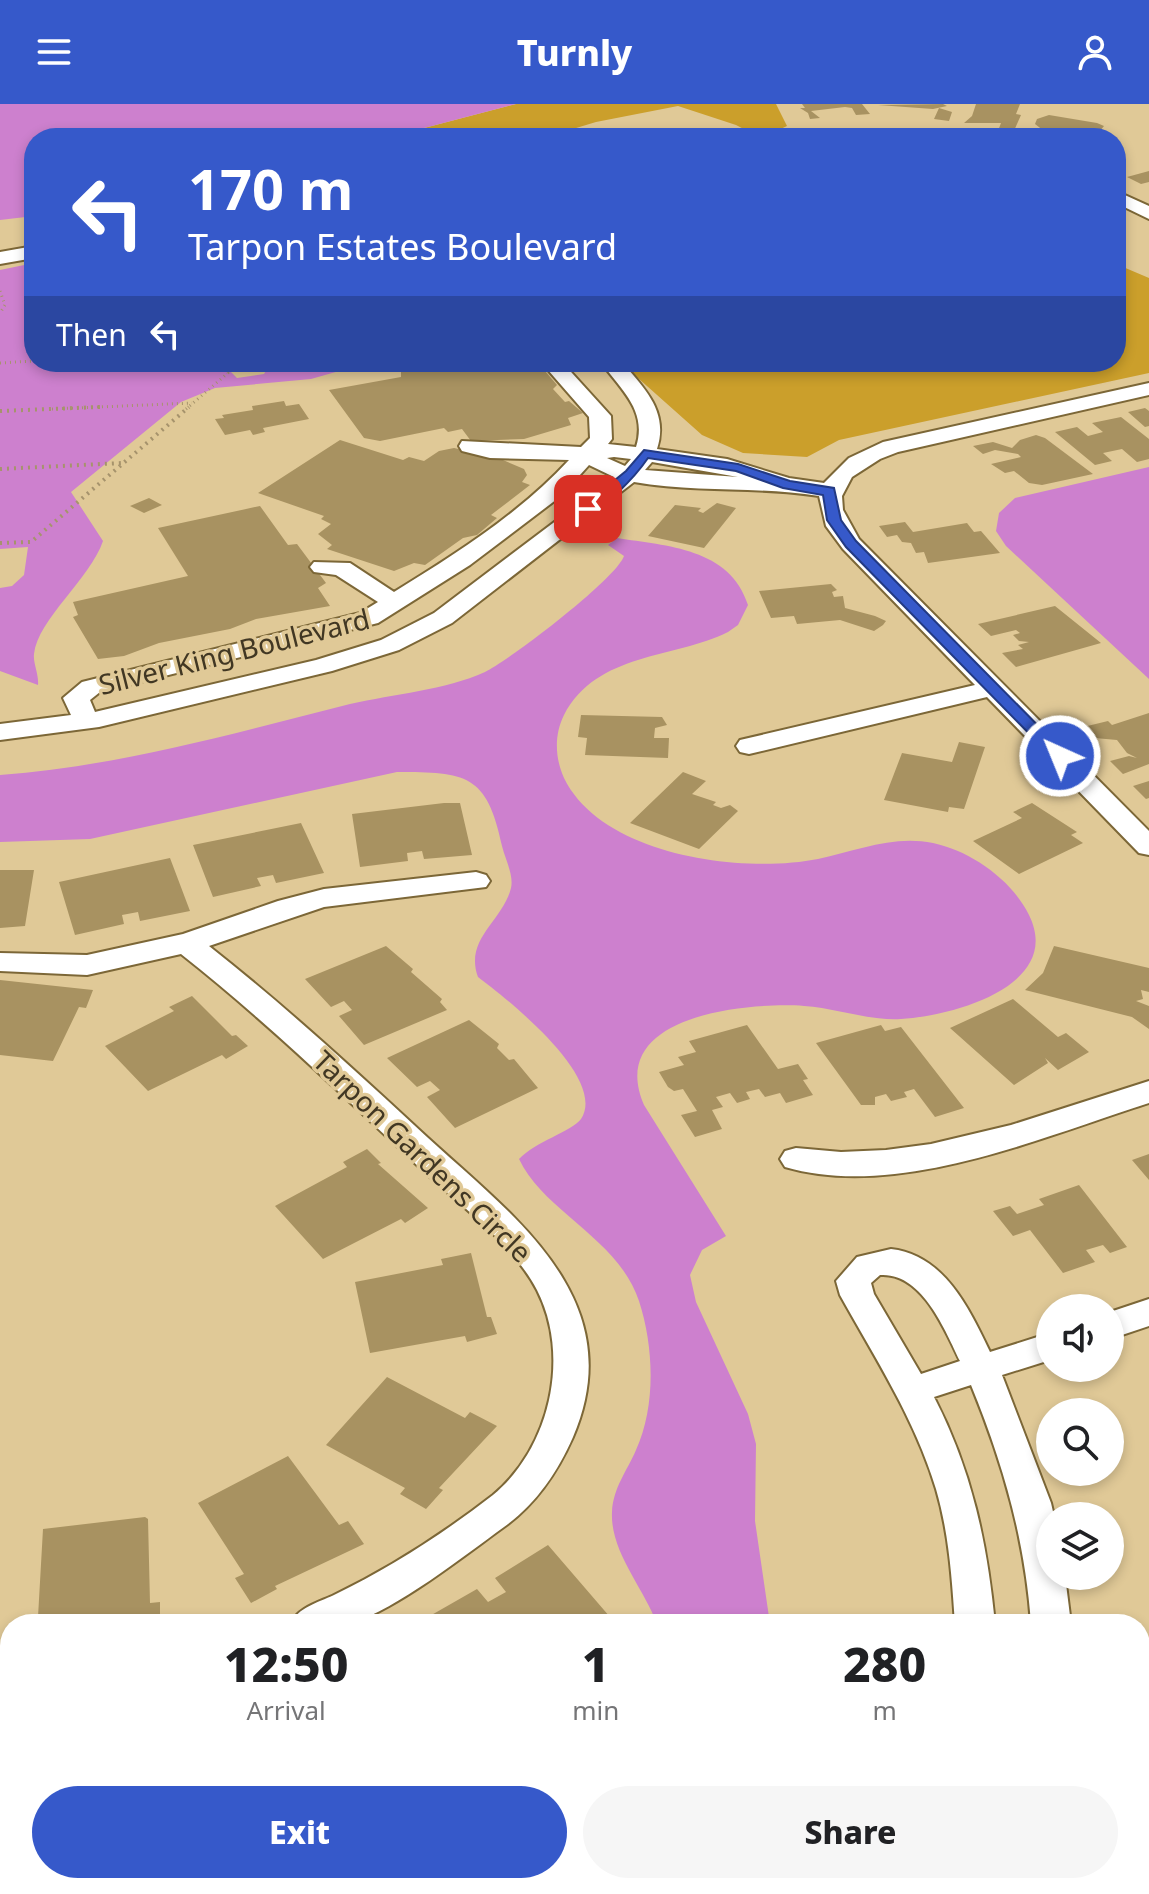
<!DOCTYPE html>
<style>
:root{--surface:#fff;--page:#f6f6f6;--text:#202124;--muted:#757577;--accent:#3659ca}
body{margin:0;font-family:"Noto Sans",sans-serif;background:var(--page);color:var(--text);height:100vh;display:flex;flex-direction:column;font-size:30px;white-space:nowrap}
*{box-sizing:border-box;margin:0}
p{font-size:26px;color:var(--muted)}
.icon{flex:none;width:44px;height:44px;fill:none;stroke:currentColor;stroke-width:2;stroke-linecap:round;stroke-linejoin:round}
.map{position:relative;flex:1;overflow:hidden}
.details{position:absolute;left:0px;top:1510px;width:1150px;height:280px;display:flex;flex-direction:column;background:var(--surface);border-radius:32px 32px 0 0;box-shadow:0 4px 12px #0003}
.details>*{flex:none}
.guide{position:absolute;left:24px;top:24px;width:1102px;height:244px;border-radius:32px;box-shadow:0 4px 12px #0003;background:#3659ca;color:#fff;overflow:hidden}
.controls{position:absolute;left:1036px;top:1190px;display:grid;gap:16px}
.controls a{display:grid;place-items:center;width:88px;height:88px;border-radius:50%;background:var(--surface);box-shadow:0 4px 12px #0003;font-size:40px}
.pin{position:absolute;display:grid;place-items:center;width:68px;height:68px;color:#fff;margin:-34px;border-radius:16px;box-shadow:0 4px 12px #0006}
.me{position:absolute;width:88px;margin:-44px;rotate:316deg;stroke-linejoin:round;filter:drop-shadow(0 0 6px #0008)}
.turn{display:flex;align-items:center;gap:28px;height:168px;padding:0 32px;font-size:36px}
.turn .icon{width:104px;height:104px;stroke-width:2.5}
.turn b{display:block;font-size:56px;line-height:68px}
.then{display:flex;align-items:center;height:76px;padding:0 32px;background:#0003;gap:16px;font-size:30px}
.eta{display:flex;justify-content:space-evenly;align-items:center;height:136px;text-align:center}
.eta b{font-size:48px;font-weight:800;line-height:56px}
.action{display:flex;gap:16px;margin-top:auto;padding:16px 32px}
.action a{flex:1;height:92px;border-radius:48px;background:var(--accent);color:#fff;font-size:32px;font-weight:800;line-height:92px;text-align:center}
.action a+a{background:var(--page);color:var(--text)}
header{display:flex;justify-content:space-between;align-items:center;height:104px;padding:0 32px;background:var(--accent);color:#fff;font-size:36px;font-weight:800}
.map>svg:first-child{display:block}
</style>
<header><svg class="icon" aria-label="menu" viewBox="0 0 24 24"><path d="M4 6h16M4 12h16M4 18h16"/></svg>Turnly<svg class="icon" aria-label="person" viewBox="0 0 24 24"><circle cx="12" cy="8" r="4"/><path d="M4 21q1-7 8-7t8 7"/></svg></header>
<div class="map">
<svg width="1149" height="1790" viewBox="0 0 1149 1790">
<rect width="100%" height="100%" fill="#e0c997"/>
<path fill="#cb9f2b" d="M516 0H776L787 22 761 34 736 21 678 2 596 18 543 34H386Z
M1116 160 1149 174V269L839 336 807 353 743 349 702 331 620 258H1116Z"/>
<path fill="#cd80ce" d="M0 0H516L386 34H34V112L0 116Z
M34 159V258H221L237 274 264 270 271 258H371L311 275 215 284 181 298 71 388 103 437C90 475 38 515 34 550 33 560 39 570 38 581L0 567V484L12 482 24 471 28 443 0 445V166Z
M1149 363V575L1006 442 996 427 999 409 1015 394Z
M617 434C667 442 730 444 748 501L738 521 728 528C674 555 597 548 564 611 554 631 555 654 564 674 602 752 742 770 818 755 857 747 892 731 933 739 971 747 1012 776 1029 811 1064 882 952 912 901 915 869 917 836 904 804 902 747 898 605 911 644 1001L726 1132 702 1146 690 1171 696 1198 748 1310 756 1340 755 1417 770 1520H657C644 1484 610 1448 612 1408 613 1384 627 1367 636 1346 656 1302 654 1243 639 1197 618 1134 545 1109 519 1055 535 1038 572 1027 581 1015 608 974 506 894 478 873 464 835 503 817 511 784 514 771 505 755 502 742 487 670 466 668 397 668L90 735 0 738V671C120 662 234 629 350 600 394 590 445 586 485 568 510 556 616 475 624 452L608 441Z
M311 1780H691L687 1790H280Z"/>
<path fill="#a89261" d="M802 0H862L870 10 856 11 852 4 845 3 811 7 820 14 810 15 808 9 800 4H805Z
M943 0 947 2 933 5 878 1Z
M976 0H1020L1016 10 1021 11 1013 29 998 27 1001 19H964L972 12Z
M939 4 952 8 949 17 934 15Z
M1049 11 1097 19 1104 22 1100 27 1106 28 1097 34 1030 32 1044 27 1035 20 1037 15Z
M1149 67V78L1141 80 1127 73Z
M407 258H528L535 266 545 267 557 281 553 285 565 298 569 297 583 309 568 314 571 321 524 335 471 337 462 325 448 328 444 324 380 337 364 334 329 286 401 273V268L414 266Z
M284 297 286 302 299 300 309 315 263 324 265 328 253 331 250 326 225 331 215 315 224 314 222 311 253 306 252 302Z
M1145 304 1149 307V322L1145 323 1128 308Z
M1121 313 1149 335V355L1137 358 1122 345 1103 349 1112 357 1095 361 1055 328 1077 323 1088 332 1103 328 1092 319Z
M1036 331 1045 334 1093 370 1042 381 1029 379 1014 367 1005 369 991 360 1021 353 1018 350 995 346 983 350 973 342 993 338 1012 344 1020 336Z
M340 336 403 356 409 353 424 357 439 347 454 344 496 353 524 365 527 371 522 378 530 381 491 411 497 414 477 431 463 434 425 461 414 459 394 467 327 445 332 441 318 430 331 420 321 415 324 412 258 389Z
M149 394 162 401 144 409 130 402Z
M717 399 736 404 704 444 648 432 675 401 701 404 698 407 703 409Z
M260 402 288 441 297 440 326 479 318 484 330 502 256 515 230 525 159 539 124 552 98 555 73 513 78 511 73 498 188 472 158 424Z
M905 418 913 428 967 419 974 428 981 427 1000 449 928 459 924 448 916 449 911 439 902 438 897 431 887 433 879 422Z
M831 480 837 486 832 488 834 493 843 492 845 504 875 512 886 517 883 521 874 527 840 516 797 520 794 512 771 514 759 487Z
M1055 502 1101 539 1016 563 1002 549 1023 545 1018 541 1029 538 1019 537 1013 531 1020 529 1016 526 991 532 978 520Z
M1149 609V660L1123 670 1110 657 1129 652 1137 654 1127 649 1117 636 1084 633 1075 625 1108 617 1112 621Z
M581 611 662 613 667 621 655 624 654 634H669L668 654 585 651 587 634 578 633Z
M959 638 985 643 964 705 949 703 948 708 884 696 902 649 952 658Z
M683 668 706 677 692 690 716 698 713 701 721 704 730 701 738 707 699 745 630 719Z
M1149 677V694L1146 695 1133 682Z
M444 699H460L472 751 424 755 422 747 407 749 408 757 360 763 352 710Z
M1032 699 1077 728 1071 731 1083 739 1019 770 973 737 1022 714 1013 708Z
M301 719 324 769 276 779 273 771 257 774 261 782 213 793 193 741Z
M170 754 190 807 140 817 138 808 122 811 124 820 75 831 59 778Z
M0 766H34L25 822 0 824Z
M386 842 413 865 411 868 442 895 440 898 447 906 364 941 339 912 352 906 344 897 331 903 305 875Z
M1054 842 1149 864V888L1141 886 1143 895 1136 897 1149 902V925L1132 913 1025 886 1043 869Z
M0 876 93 886 86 904 79 903 53 957 0 951Z
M192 892 232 932 236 931 248 942 226 955 222 951 148 987 105 942 174 907 169 903Z
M1013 895 1058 933 1066 929 1089 948 1058 966 1045 954 1048 959 1014 981 950 924Z
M469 916 499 940 497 944 509 956 514 955 538 984 455 1024 427 993 440 986 430 977 417 983 387 954Z
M747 921 778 965 798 960 808 975 803 976 813 991 786 999 780 989 765 993 759 985 746 988 750 995 737 999 730 989 716 993 723 1003 712 1006 722 1025 695 1033 681 1011 697 1007 683 985 674 987 668 983 659 968 684 961 678 953 696 948 689 937Z
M881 921 885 927 901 923 964 1004 935 1013 914 985 904 988 907 993 891 997 886 990 875 993V1001H861L816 939Z
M367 1045 381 1059 378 1060 428 1104 405 1119 401 1115 323 1155 275 1102 347 1063 343 1058Z
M1149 1050V1076L1132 1056Z
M1079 1081 1127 1143 1110 1149 1103 1141 1086 1146 1095 1158 1063 1169 1030 1126 1013 1132 993 1107 1010 1102 1017 1110 1044 1101 1039 1095Z
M471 1149 487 1213H491L497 1230 467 1238 465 1232 370 1249 355 1178 443 1161 441 1155Z
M387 1273 465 1314 470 1308 497 1322 439 1384 443 1386 426 1405 400 1390 405 1384 326 1341Z
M288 1352 339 1421 348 1417 364 1440 275 1482 277 1485 251 1499 235 1474 244 1470 198 1399Z
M145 1413 148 1415 150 1499 160 1498V1520H28V1514L38 1513 43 1425Z
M548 1441 616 1520 421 1517 477 1485 488 1498 506 1488 495 1474Z"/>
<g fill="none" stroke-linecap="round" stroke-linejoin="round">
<g stroke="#7c6737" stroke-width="4">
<path id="minor" d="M1116 87 1149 102V115L1116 99Z
M34 142V154L0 160V148Z
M541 258H562L611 312 612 335 608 340 636 343C648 306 620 285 601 258H622C645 285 669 308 657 345L727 355 789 374 824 379 849 354 883 338 1149 279V291L898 348 880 355 852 373 842 392 843 406 859 435 1149 727V751L1139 749 987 593 749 650 740 648 736 642 740 636 975 581 843 445 826 422 819 392C758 382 695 389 634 378L452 519 399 546 332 567 99 623 0 636V620L71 611 63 594 82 578 360 509 378 498 336 471 314 468 310 463 314 458 350 459 394 488C456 450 520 409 569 356L490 354 462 347 459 342 462 337 581 343 590 334 589 313ZM614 353 631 355 625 362 607 354ZM652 358 738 373 645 366ZM589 361 614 373 434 509 381 536 316 556 99 607 95 608 90 596 100 588 378 519 470 461 561 392Z
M476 768 486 771 490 777 486 783 324 803 209 842C280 898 347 959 414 1021 504 1106 634 1190 573 1333 557 1369 536 1400 504 1423 465 1451 396 1506 351 1519 334 1524 309 1520 290 1520 299 1503 317 1499 334 1491 390 1464 444 1429 493 1391 550 1344 571 1252 537 1186 511 1137 459 1101 420 1064 342 991 265 916 181 850L87 871 0 867V849L87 851 183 830 278 797 324 785Z
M1149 977V999C1042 1033 897 1096 785 1063L780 1055 785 1047 796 1044 841 1048 886 1046 931 1040 1011 1021Z
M891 1145C944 1151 969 1204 990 1248L1050 1229V1256L1002 1271 1051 1399 1054 1412H1050V1472H1065L1071 1520H1031C1025 1435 1003 1359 971 1281L934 1293C972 1367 987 1438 995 1520H955C952 1475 949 1429 936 1385 915 1315 875 1254 840 1191L836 1177 857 1153ZM880 1171C922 1168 945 1226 960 1257L921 1270 874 1190 871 1179Z
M1149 1195V1222L1110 1235V1208Z
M10 1582V1618L0 1620V1584Z
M906 1780H950L946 1790H902Z
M993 1780H1037L1033 1790H989Z"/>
</g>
<path stroke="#a6936c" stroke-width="3" stroke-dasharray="1 4" stroke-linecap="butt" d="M0 187 5 201 0 209
M0 259 34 257
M52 305 192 299
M186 305 228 269 223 258"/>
<path stroke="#a6936c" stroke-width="4" stroke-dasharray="2 5" stroke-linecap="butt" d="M0 307 100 303
M0 365 122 359
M0 439 31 438 189 303"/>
<use href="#minor" fill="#fff" fill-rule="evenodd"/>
</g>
<path fill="#3659ca" stroke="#233a83" stroke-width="2" d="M644 346 738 360 790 377 834 384 841 416 856 437 1065 649V655H1054L846 443 827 416 823 391 783 384 736 367 648 354C637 370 602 410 583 408V402L626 367Z"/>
<g text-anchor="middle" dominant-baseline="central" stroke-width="7" stroke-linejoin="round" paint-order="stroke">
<g font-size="28" fill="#413723" stroke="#e0c997">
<text transform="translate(234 547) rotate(-14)">Silver King Boulevard</text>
<text transform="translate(423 1052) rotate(44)">Tarpon Gardens Circle</text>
</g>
</g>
</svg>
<div class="controls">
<a><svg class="icon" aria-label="sound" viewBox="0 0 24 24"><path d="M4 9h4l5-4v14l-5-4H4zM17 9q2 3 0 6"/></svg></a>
<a><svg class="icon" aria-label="search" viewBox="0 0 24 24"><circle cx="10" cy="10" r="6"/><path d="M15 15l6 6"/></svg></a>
<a><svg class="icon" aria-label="layers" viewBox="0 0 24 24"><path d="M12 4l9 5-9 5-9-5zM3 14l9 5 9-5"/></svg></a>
</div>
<div class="pin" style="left:588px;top:405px;background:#d93025"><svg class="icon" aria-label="arrive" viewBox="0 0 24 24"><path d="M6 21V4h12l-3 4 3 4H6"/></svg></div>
<svg class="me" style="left:1060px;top:652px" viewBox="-20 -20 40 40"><circle r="17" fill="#3659ca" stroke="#fff" stroke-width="3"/><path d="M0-11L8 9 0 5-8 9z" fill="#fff"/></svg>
<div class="guide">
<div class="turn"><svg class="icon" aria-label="left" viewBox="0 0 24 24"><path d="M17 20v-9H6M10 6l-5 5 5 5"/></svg><div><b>170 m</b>Tarpon Estates Boulevard</div></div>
<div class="then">Then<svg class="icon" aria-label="left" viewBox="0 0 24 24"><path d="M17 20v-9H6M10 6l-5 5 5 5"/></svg></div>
</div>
<section class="details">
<div class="eta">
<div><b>12:50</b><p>Arrival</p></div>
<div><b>1</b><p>min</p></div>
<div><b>280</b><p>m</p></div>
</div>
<div class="action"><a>Exit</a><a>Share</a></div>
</section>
</div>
